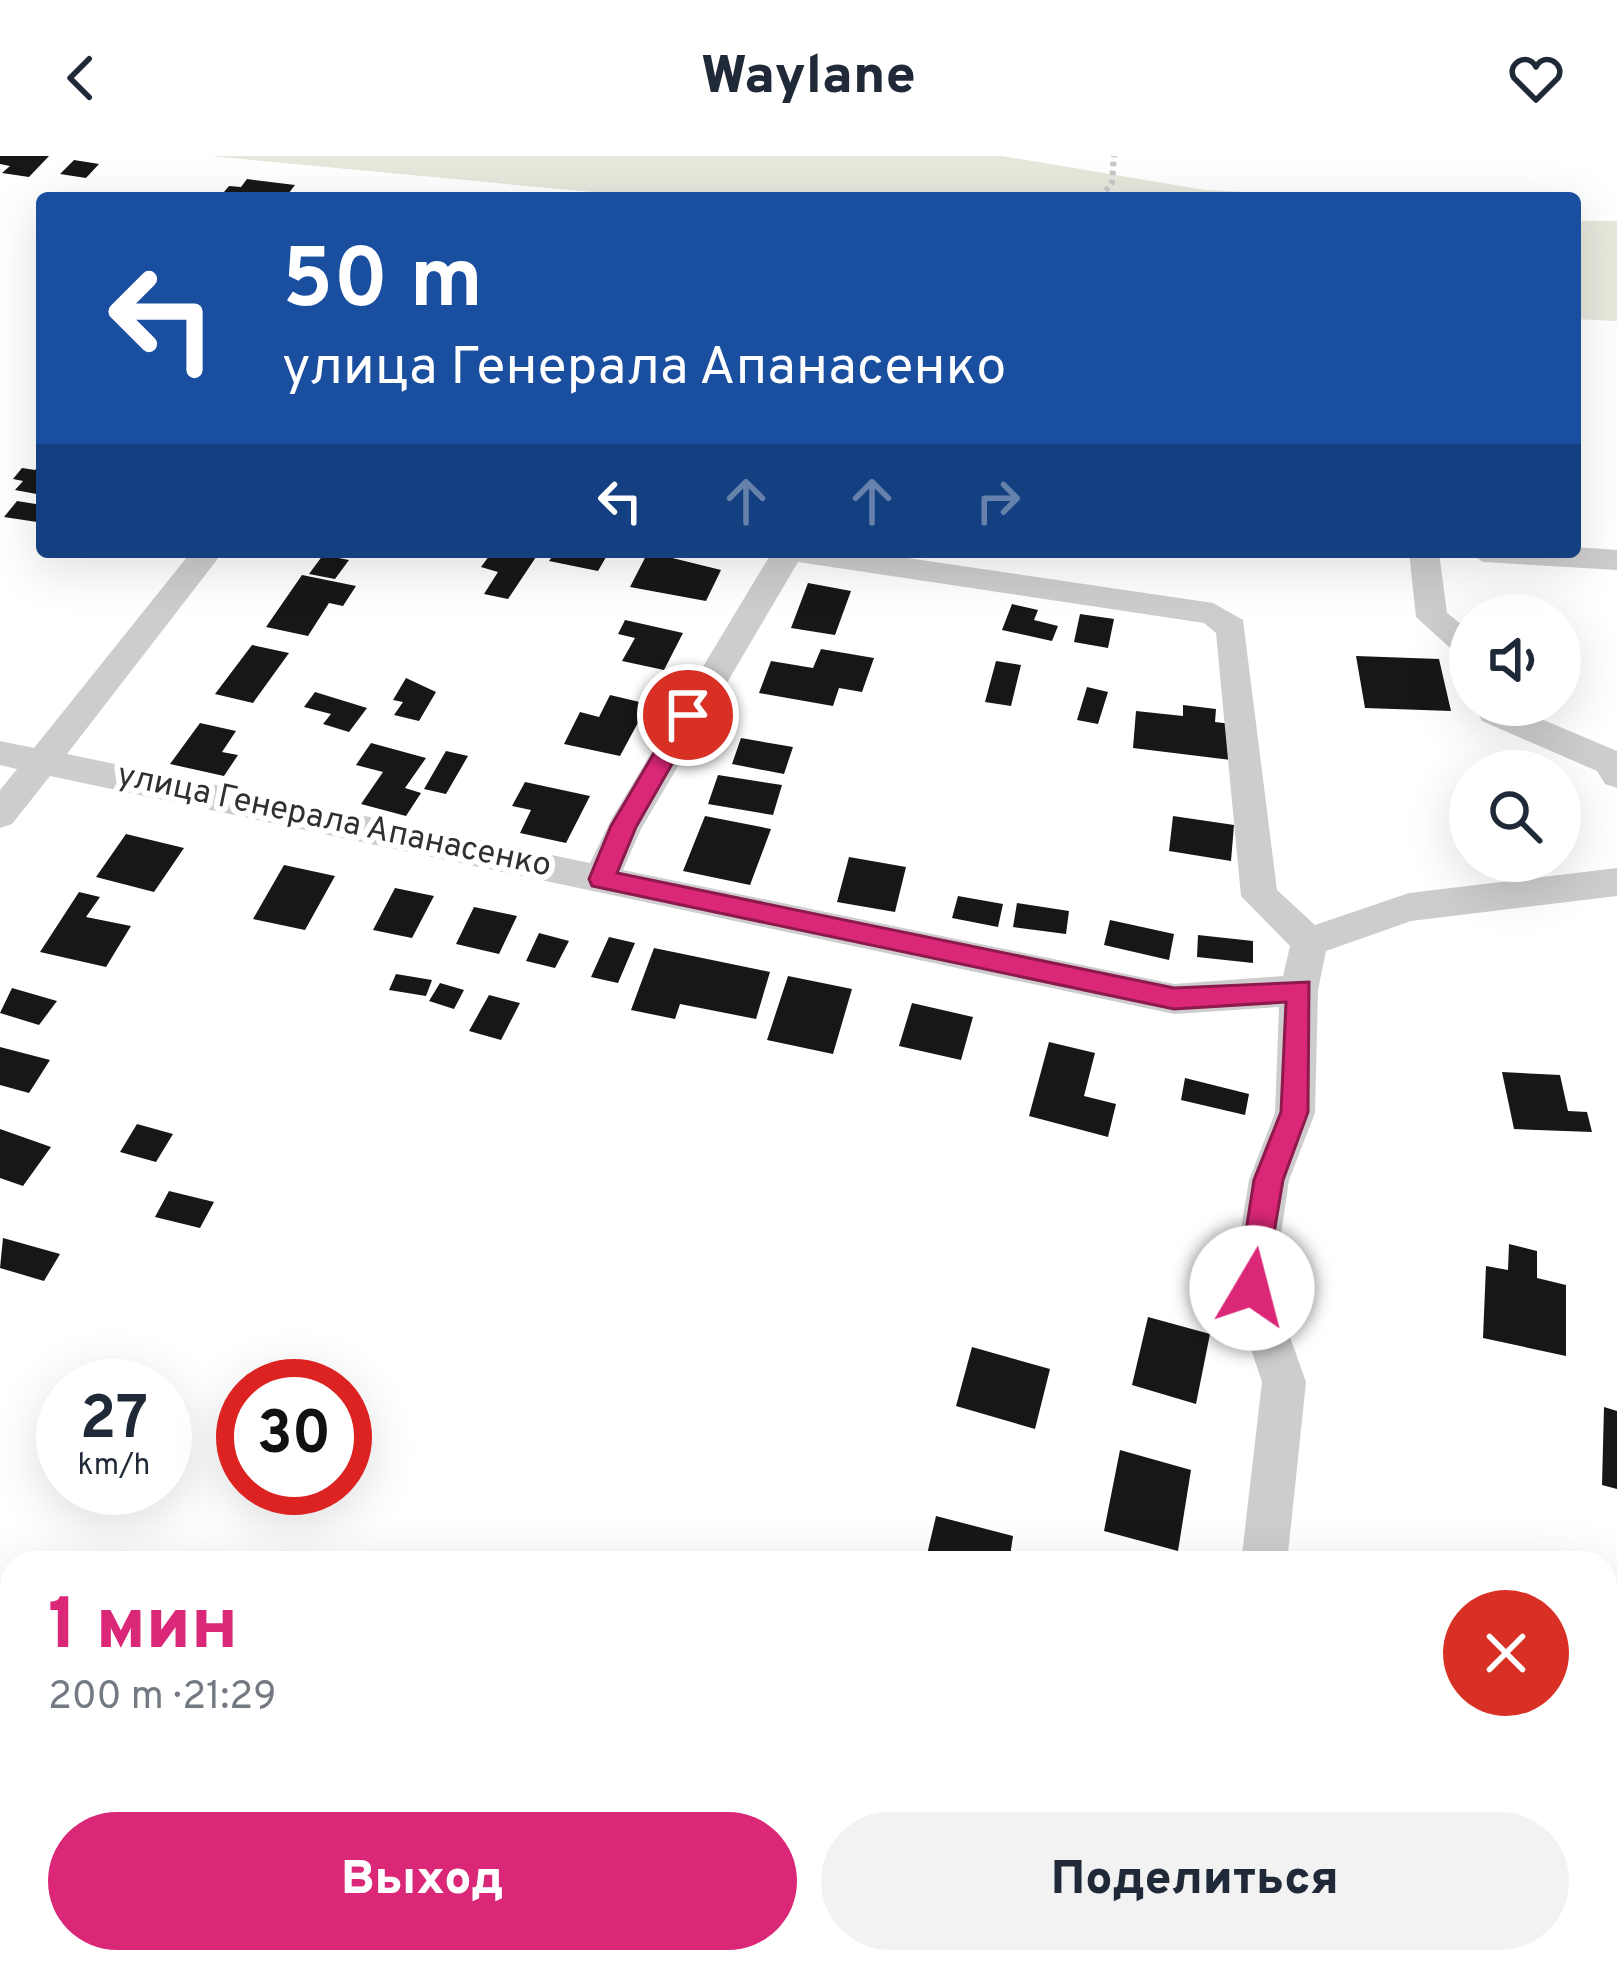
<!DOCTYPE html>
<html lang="ru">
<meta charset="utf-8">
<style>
:root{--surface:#fff;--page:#f2f2f3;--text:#1f2937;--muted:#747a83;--accent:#db2777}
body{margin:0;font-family:Overpass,sans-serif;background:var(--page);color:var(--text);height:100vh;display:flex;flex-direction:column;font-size:45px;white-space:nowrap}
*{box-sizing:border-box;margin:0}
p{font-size:39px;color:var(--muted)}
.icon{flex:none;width:66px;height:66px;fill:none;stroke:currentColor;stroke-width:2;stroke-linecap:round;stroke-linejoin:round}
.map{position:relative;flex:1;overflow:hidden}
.panel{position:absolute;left:0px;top:1395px;width:1617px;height:423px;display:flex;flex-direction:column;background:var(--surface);border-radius:36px 36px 0 0;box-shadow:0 12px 48px #0002}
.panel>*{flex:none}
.hud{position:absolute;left:36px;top:36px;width:1545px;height:366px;border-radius:12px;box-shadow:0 12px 48px #0002;background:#1a4fa0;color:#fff;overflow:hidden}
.fabs{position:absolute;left:1449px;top:438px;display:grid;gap:24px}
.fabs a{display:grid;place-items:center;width:132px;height:132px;border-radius:50%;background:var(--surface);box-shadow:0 12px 48px #0002;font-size:60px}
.speed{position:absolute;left:36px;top:1203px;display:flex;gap:24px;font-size:60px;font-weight:700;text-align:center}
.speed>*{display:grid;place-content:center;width:156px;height:156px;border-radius:50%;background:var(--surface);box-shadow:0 12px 48px #0002;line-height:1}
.speed small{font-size:30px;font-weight:400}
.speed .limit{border:18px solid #d22;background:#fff;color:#111}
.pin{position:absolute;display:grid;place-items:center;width:102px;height:102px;color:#fff;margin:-51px;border:6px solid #fff;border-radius:50%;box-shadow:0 3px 12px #0007}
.me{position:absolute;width:132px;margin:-66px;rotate:8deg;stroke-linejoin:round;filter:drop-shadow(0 0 9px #0008)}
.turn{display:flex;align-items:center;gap:42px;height:252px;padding:0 48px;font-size:54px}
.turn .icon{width:156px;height:156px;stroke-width:2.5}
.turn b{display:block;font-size:84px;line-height:102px}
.lanes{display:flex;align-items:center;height:114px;padding:0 48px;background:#0003;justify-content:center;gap:60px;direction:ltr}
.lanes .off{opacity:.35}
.round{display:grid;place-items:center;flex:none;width:126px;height:126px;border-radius:63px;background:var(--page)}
.overview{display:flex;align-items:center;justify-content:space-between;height:204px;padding:0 48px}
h1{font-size:72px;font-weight:800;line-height:90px;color:var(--accent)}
.action{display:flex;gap:24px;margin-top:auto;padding:24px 48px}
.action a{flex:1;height:138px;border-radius:72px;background:var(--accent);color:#fff;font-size:48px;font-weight:800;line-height:138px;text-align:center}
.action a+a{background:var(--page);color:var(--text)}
header{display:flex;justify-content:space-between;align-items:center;height:156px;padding:0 48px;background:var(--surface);font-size:54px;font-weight:800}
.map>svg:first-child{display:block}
</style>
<header><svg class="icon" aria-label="back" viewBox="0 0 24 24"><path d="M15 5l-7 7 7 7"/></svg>Waylane<svg class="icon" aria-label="heart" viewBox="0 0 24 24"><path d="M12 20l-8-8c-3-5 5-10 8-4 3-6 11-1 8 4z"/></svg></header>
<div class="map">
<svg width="1617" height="1816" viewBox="0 0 1617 1816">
<rect width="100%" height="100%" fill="#fff"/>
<path fill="#e6e8dc" d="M210 0H1002L1205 34 1369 42H840L830 36 655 42Z
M1575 65H1617V165L1575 163Z"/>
<path fill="#171717" d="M0 0H49L29 21 2 17 10 10 0 8Z
M74 4 99 8 86 22 60 18Z
M247 23 295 29 285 42H219L229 30 241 31Z
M42 306V339L15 334 23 325 13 323 22 312 35 314Z
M17 345 42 349 37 366 4 361Z
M492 396 538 398 508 443 484 438 498 416 481 411Z
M555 396H609L598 415 549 405Z
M648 396 721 414 706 445 630 431Z
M323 399 349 404 335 423 309 418Z
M302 419 356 430 343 450 329 447 308 480 266 471Z
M808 427 851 435 835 479 791 472Z
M1012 448 1038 454 1034 464 1058 470 1052 485 1002 474Z
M1080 458 1114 463 1108 492 1074 486Z
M625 464 683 477 664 514 622 505 635 482 618 478Z
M252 489 289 497 253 547 215 538Z
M821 493 874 502 862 536 839 532 833 550 759 537 771 505 813 512Z
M1356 500 1439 503 1451 555 1365 552Z
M996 505 1021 509 1011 550 985 546Z
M406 522 436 536 419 565 394 559 403 546 393 544Z
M1087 531 1108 536 1098 568 1077 564Z
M315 536 367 552 349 576 323 568 331 558 304 551Z
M610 539 648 548 620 600 564 588 580 556 599 561Z
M1183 549 1216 553 1215 566 1232 568 1231 604 1133 592 1136 555 1183 560Z
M200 567 236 575 222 596 238 599 224 620 170 608Z
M741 582 793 591 784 618 732 608Z
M371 587 426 602 405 632 421 637 406 660 361 648 383 616 356 609Z
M446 595 468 600 446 638 424 633Z
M718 619 782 629 773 659 708 648Z
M525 626 590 640 566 687 520 677 531 654 512 650Z
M705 660 771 673 750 729 683 715Z
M1173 660 1234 669 1231 705 1169 695Z
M126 678 184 692 154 736 96 721Z
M849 701 906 711 895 756 837 746Z
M284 709 335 720 305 774 253 763Z
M395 732 434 740 412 782 373 774Z
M79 736 100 741 86 761 131 770 106 811 40 796Z
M958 740 1003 748 998 771 952 762Z
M1017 747 1069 755 1066 778 1013 771Z
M474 751 517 760 499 798 456 788Z
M1110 764 1174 778 1169 804 1104 789Z
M539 777 569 785 555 812 526 805Z
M1198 779 1253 785V807L1197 801Z
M609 781 635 787 618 827 591 821Z
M654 792 770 816 756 863 680 848 675 863 631 854Z
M396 818 432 824 426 840 389 834Z
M788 820 852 833 833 898 767 884Z
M440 827 464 834 454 853 429 845Z
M12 832 57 845 39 869 0 857Z
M489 839 520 847 501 884 469 875Z
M912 847 973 861 961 904 899 890Z
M1049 886 1095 897 1084 940 1116 948 1108 981 1029 960Z
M0 891 50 904 29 937 0 929Z
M1502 916 1560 919 1568 955 1587 956 1592 976 1514 973Z
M1185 922 1249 938 1245 959 1181 944Z
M137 968 173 978 156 1006 120 996Z
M0 973 51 991 23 1030 0 1022Z
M169 1035 214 1046 200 1072 155 1061Z
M3 1082 60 1098 44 1125 0 1112Z
M1509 1088 1537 1095V1122L1566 1129V1200L1483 1182 1486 1110 1508 1114Z
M1148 1161 1210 1178 1196 1248 1132 1229Z
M972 1191 1050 1213 1035 1273 956 1250Z
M1604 1251 1617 1255V1333L1602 1329Z
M1120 1294 1191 1314 1178 1395 1104 1375Z
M936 1360 1013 1380 1009 1407H925Z
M12 1514V1628L0 1623V1533Z
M1421 1806H1462L1491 1815 1420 1816Z"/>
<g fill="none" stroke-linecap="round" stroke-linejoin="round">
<path stroke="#c7c7c7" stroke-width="6" stroke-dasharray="4.5 4.5" stroke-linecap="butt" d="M1100 42 1112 27 1114 0"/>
<path fill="#cdcdcd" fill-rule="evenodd" d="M1575 391 1617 394V414L1483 406 1468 396H1575Z
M191 396H223L67 598 590 707 612 662 772 396H867L1213 447 1243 464 1277 734 1315 769 1409 737 1617 712V740L1411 765 1326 795 1318 834 1315 957 1289 1024 1273 1133 1306 1226 1287 1407H1241L1262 1226 1231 1133 1249 1024 1275 957 1279 851 1174 858 50 620 12 668 0 672V634L17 613 0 609V585L34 592ZM798 406 1204 467 1216 477 1241 740 1290 790 1283 820 1174 828 623 714 641 673Z
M1409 396H1439L1447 457 1470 475V503L1459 500 1416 461Z
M1474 549H1508L1617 595V632L1605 628 1597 615 1482 565Z
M0 1702 12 1707V1759L0 1754Z
M181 1806H257L261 1816H186Z
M1203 1806H1257V1816H1203Z"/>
</g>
<path fill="#db2777" stroke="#8e194d" stroke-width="3" d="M688 550 700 559 636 671 617 717 1174 832 1309 826 1308 956 1283 1024 1263 1142H1242L1237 1132 1254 1024 1281 956 1286 846 1174 853 592 730 589 723 611 670 680 553Z"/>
<g text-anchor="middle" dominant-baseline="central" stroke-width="12" stroke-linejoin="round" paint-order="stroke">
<g font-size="33" fill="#303030" stroke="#fff">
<text transform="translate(334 666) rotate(12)">улица Генерала Апанасенко</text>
</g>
</g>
</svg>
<div class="fabs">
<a><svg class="icon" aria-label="sound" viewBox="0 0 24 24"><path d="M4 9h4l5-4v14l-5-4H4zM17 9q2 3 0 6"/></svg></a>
<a><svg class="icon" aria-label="search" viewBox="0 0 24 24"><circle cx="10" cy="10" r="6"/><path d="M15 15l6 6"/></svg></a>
</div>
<div class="speed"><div>27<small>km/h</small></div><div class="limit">30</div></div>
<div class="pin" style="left:688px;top:559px;background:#d93025"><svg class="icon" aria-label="arrive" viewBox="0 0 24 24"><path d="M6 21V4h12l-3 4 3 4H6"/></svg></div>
<svg class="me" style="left:1252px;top:1132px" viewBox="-20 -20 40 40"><circle r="19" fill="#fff"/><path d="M0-13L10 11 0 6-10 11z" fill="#db2777"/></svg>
<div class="hud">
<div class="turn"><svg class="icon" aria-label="left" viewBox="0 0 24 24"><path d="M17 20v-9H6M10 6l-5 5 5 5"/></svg><div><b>50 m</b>улица Генерала Апанасенко</div></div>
<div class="lanes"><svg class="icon" aria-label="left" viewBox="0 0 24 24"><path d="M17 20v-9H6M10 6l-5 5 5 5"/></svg><svg class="icon off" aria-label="ahead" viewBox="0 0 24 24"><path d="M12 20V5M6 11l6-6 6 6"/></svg><svg class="icon off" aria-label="ahead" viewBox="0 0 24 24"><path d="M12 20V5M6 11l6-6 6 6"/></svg><svg class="icon off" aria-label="right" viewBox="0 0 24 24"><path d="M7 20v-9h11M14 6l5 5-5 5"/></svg></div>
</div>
<section class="panel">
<div class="overview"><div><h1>1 мин</h1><p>200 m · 21:29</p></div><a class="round" style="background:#d93025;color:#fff"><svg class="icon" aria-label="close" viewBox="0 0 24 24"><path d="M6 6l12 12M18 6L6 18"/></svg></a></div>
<div class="action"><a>Выход</a><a>Поделиться</a></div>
</section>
</div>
